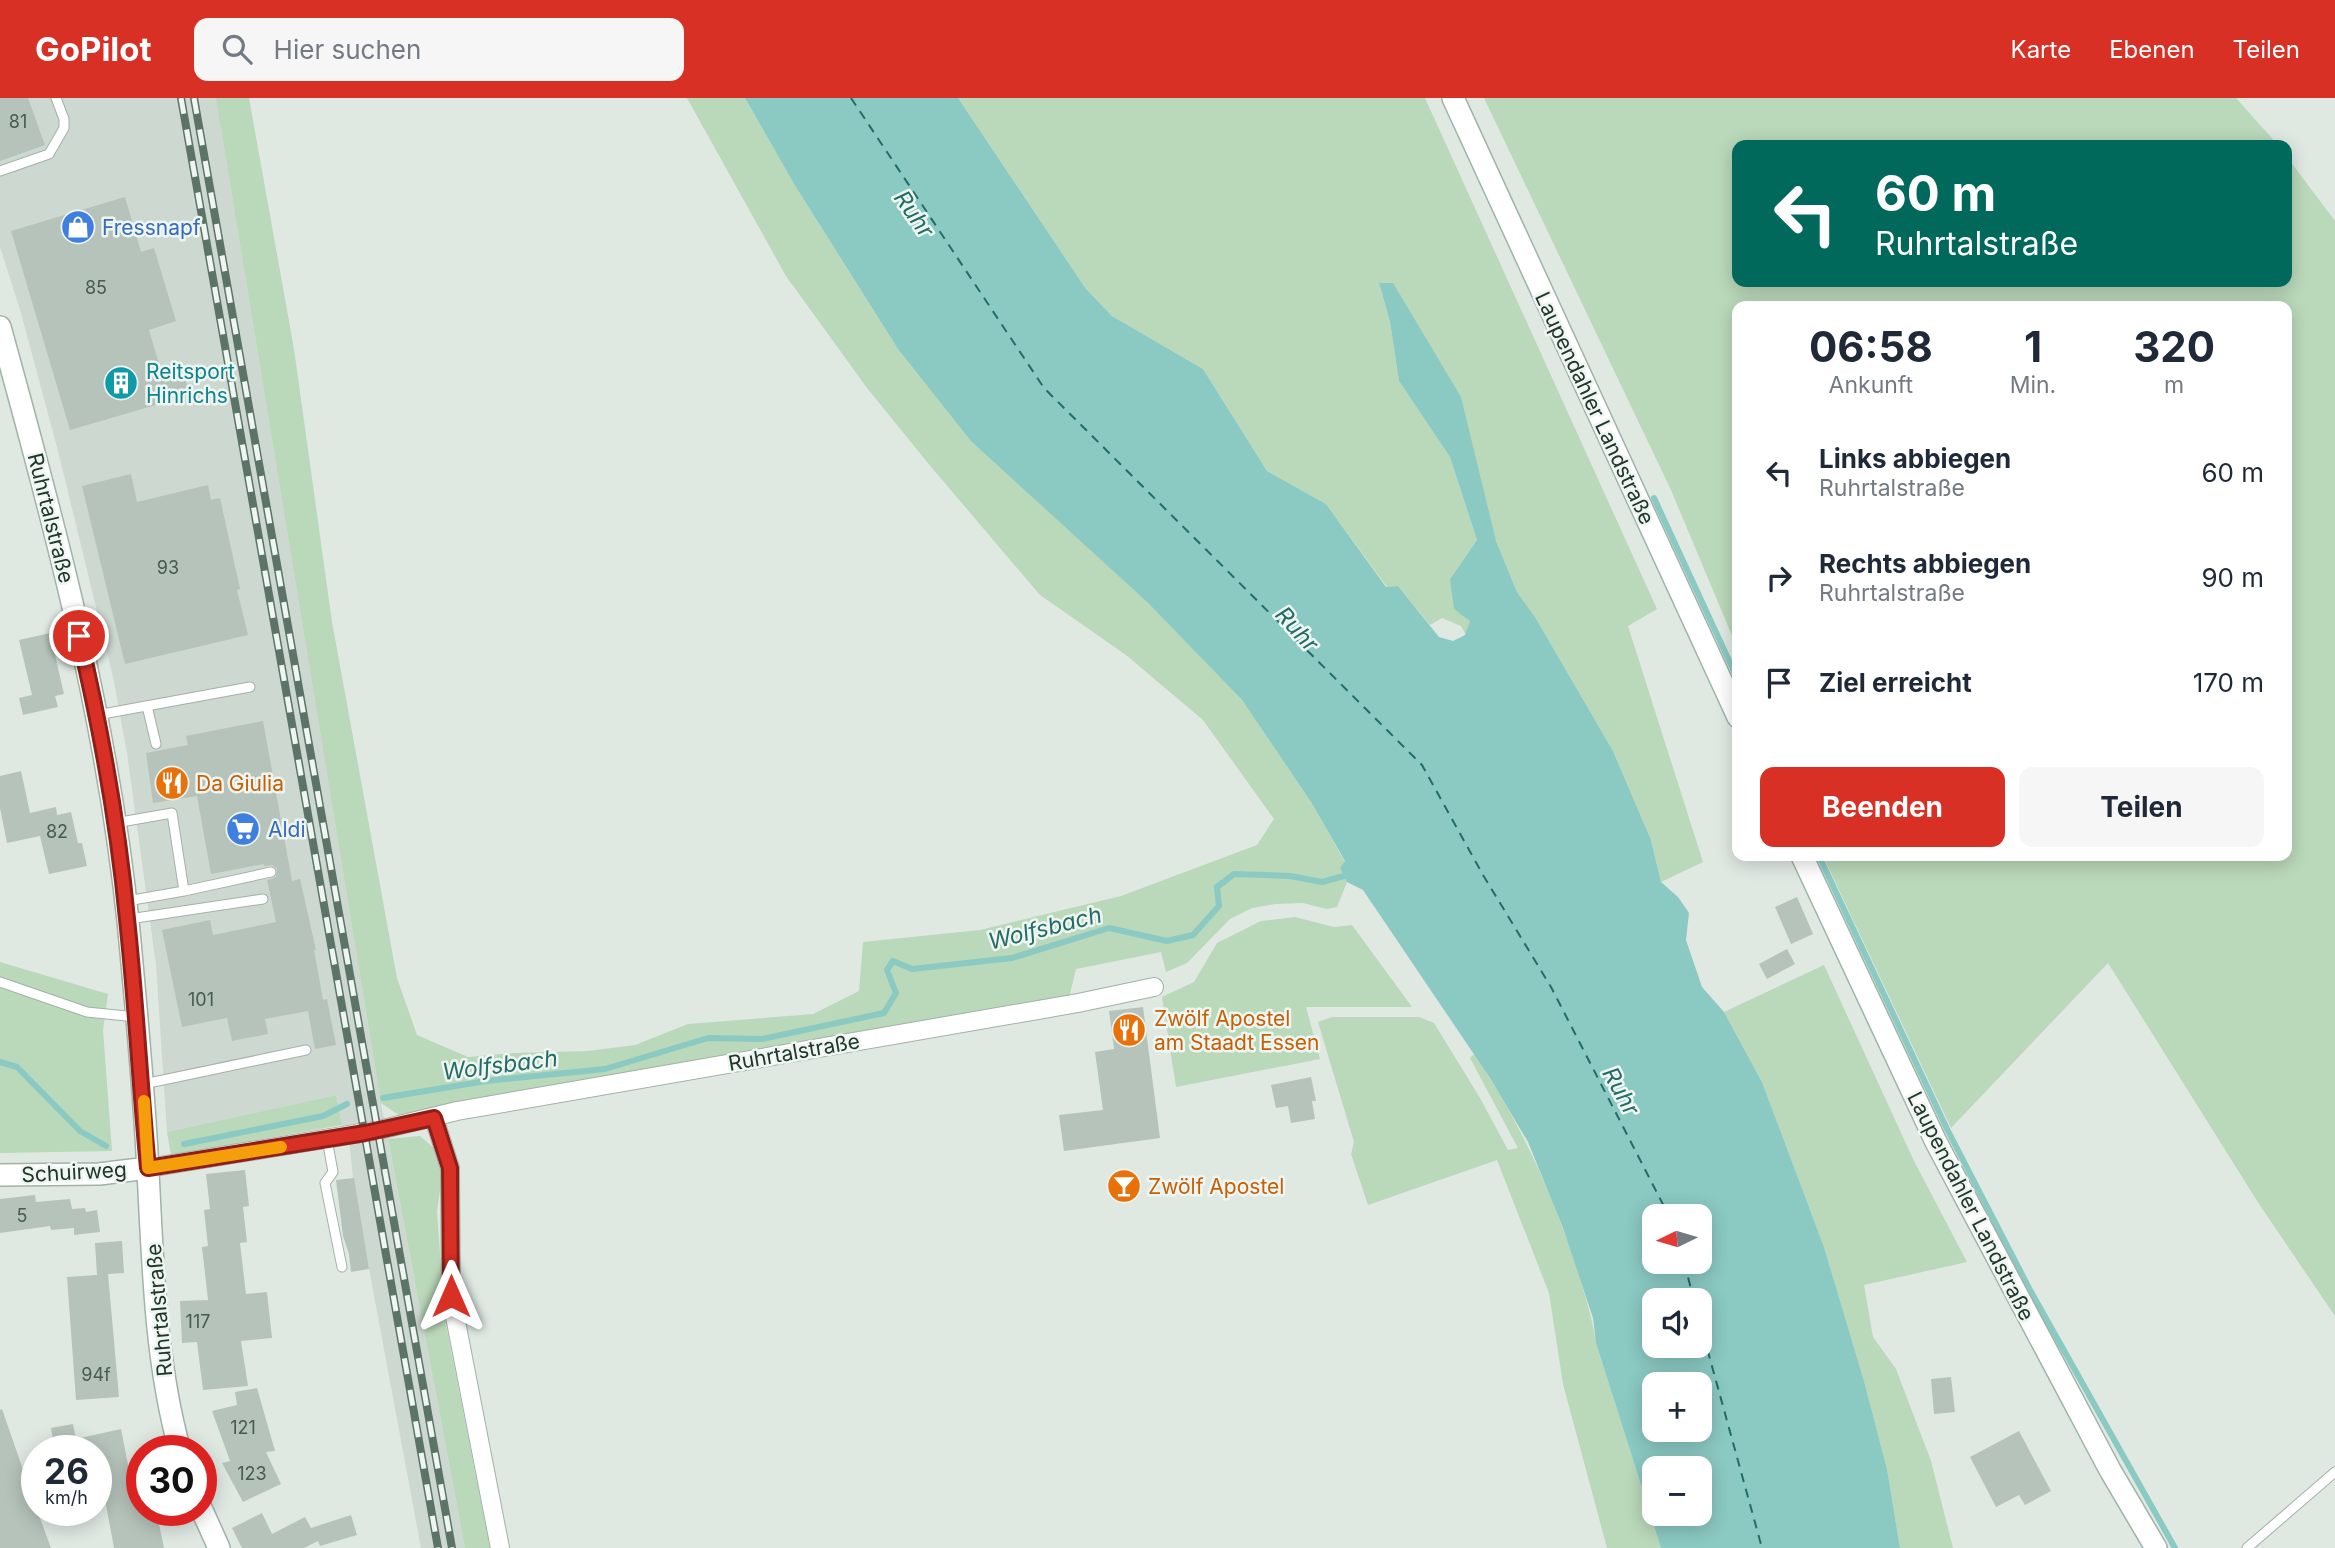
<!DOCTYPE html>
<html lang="de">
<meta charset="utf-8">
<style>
:root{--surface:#fff;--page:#f6f6f7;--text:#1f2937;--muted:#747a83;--accent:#d93025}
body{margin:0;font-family:Inter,sans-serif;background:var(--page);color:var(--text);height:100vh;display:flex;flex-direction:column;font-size:26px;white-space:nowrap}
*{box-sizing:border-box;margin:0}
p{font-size:23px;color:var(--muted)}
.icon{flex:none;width:38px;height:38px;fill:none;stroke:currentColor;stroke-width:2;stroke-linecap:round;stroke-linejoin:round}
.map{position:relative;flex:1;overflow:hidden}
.side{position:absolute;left:1732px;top:203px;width:560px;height:560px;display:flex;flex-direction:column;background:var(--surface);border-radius:14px;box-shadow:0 4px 18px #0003}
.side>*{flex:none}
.hud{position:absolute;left:1732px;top:42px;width:560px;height:147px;border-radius:14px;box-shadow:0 4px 18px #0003;background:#00695c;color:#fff;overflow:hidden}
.needle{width:46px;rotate:265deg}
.tools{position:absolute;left:1642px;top:1106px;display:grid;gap:14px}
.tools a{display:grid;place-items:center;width:70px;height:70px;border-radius:14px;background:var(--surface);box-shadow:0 4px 18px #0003;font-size:35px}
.speed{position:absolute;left:21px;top:1337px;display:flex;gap:14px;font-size:35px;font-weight:700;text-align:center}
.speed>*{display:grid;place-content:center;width:91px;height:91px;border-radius:50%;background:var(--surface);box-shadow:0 4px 18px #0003;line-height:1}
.speed small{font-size:18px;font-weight:400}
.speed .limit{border:10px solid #d22;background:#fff;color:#111}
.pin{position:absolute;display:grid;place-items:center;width:60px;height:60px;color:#fff;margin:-30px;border:4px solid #fff;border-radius:50%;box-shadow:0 2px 7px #0007}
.me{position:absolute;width:77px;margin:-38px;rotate:0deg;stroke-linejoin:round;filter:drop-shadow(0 0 5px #0008)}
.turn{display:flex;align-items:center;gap:24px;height:147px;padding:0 28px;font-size:32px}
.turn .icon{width:91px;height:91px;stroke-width:2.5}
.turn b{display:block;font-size:49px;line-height:60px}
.eta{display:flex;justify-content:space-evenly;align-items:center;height:119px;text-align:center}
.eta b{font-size:42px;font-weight:700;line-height:49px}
.primary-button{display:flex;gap:14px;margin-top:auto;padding:14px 28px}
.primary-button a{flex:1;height:80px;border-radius:14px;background:var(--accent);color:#fff;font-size:28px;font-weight:700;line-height:80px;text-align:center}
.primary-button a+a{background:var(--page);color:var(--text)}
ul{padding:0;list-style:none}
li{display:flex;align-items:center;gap:21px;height:105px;padding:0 28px}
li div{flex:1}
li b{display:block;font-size:26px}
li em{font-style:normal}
header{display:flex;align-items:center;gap:42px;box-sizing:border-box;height:98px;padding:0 35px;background:var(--accent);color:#fff}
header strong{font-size:33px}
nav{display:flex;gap:38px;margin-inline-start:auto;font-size:24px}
.search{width:490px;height:63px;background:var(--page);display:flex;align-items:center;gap:18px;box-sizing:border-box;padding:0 24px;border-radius:14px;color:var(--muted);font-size:26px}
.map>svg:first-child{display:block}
</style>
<header>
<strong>GoPilot</strong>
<div class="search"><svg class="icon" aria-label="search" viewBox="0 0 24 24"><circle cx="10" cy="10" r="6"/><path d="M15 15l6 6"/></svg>Hier suchen</div>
<nav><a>Karte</a><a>Ebenen</a><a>Teilen</a></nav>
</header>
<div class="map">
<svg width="2335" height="1450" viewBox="0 0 2335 1450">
<rect width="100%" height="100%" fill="#dfe9e2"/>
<path fill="#cdd8d0" d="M0 0H221L220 24 381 1005 465 1450H421L354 1090 350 1050 342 1027 336 997 167 1034 156 867 127 655 113 579 59 357 21 215 0 149Z"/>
<path fill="#bad8ba" d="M216 0H249L294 251 332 524 397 880 417 937 468 959 513 955 588 953 635 947 688 926 813 916 859 893 863 844 980 832 1121 798 1257 747 1274 721 1203 622 1126 557 1040 497 932 370 867 290 786 178 687 0H745L794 86 898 251 971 342 1147 504 1242 602 1311 704 1345 764 1340 770 1347 784 1337 809 1327 811 1303 805 1275 806 1252 810 1230 821 1187 865 1166 874 1161 854 1076 871 1069 900 400 1018 381 1005Z
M958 0H1425L1657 511 1628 528 1703 764 1661 784 1651 742 1613 653 1535 519 1517 494 1496 443 1379 186 1390 224 1399 283 1450 359 1477 442 1450 481 1470 523 1466 537 1461 528 1442 520 1430 527 1398 488 1387 489 1326 406 1267 373 1203 271 1112 218 1086 191Z
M1484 0H2236L2278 47H1738V184H2287V59L2335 123V1218L2259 1106 2108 865 1951 1030 1823 758H2287V208H1738V552L1671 392Z
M1295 819 1334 829 1352 827 1412 909H1306L1320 961 1176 989 1162 899 1194 884 1217 845 1261 823Z
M0 864 108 896 103 932 112 1053 0 1055Z
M1824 867 1914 1063 1967 1164 1864 1187 1873 1239 1896 1271 1931 1363 1953 1450H1900L1887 1371 1864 1283 1824 1149 1762 984 1724 914Z
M1332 919H1419L1434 925 1480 1000 1508 1052 1518 1050 1470 960 1474 956C1519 1022 1551 1092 1576 1168 1584 1194 1592 1218 1596 1245L1661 1450H1607L1563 1286 1549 1195 1497 1062 1368 1107 1351 1056 1354 1044 1318 924Z
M336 997 342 1027 171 1057 167 1034Z
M420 1038 436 1052 442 1078 437 1114 445 1222 490 1450H465L388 1041Z"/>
<path fill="#8bc9c3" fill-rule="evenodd" d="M745 0H958L1086 191 1112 218 1203 271 1267 373 1326 406 1386 489 1398 488 1439 539 1453 543 1465 537 1470 523 1454 511 1450 481 1477 442 1450 359 1399 283 1390 224 1379 185H1393L1461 299 1496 443 1517 494 1535 519 1613 653 1651 742 1661 784 1678 799 1689 815 1686 842 1702 889 1724 914 1762 984 1824 1149 1864 1283 1887 1371 1900 1450H1661L1596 1245 1593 1220 1563 1130 1528 1044 1490 980 1363 792 1347 784 1340 770 1345 763 1311 704 1242 602 1147 504 971 343 898 251 794 86ZM1654 1118H1699V1164H1654ZM1654 1202H1699V1248H1654ZM1654 1286H1699V1332H1654ZM1699 1370V1416H1654V1370Z"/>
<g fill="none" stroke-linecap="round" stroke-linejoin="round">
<path stroke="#8bc9c3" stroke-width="6" d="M1654 400 1738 582
M1819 758 1947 1031 2030 1192 2175 1450
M0 964 17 969 80 1033 106 1048
M383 1000 486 983 605 971 708 940 762 941 884 915 896 895 887 872 893 863 912 871 1012 860 1109 830 1167 843 1193 837 1219 808 1217 789 1234 776 1290 778 1322 784 1351 776
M184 1046 323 1018 347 1006"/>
<path stroke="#226d65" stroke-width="2" stroke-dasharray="9 7" stroke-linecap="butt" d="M851 0 1044 290 1422 667 1483 777 1551 889 1669 1118
M1684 1164 1694 1202
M1699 1221 1762 1450"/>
</g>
<path fill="#b5c3ba" d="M0 0H28L45 47 0 63Z
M125 99 141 154 154 150 176 223 149 232 161 273 181 267 190 297 70 332 11 133Z
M131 376 137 404 208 387 211 402 220 400 240 491 237 492 248 537 125 566 82 388Z
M50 535 64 596 55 598 58 609 23 617 19 600 32 597 19 542Z
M263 623 292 783 300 781 316 852H314L323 902 327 901 336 947 315 951 308 913 265 921 268 936 232 943 227 920 182 929 162 832 210 822 213 837 276 824 267 782 276 779 277 770 272 767 264 768V766L211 776 197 698 153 705 146 655 188 647 186 638Z
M21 673 30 715 56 709 57 717 71 714 78 745H82L87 768 49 776 40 738 7 745 0 710V678Z
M1797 799 1813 836 1791 846 1775 809Z
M1787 851 1795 866 1767 881 1759 866Z
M1143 909 1160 1040 1064 1053 1059 1017 1103 1012 1095 954 1114 951 1109 913Z
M1311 979 1316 1003H1312L1315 1021 1291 1025 1288 1008 1276 1010 1271 987Z
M245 1072 249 1108 243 1109 247 1144 240 1145 246 1196 267 1194 272 1240 241 1243 248 1288 203 1292 197 1244 182 1245 180 1203 208 1202 202 1149 208 1148 204 1112 210 1111 206 1076Z
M354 1080 369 1171 351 1174 349 1156 343 1138 336 1082Z
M35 1097 36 1104 70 1101 72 1111 85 1110 86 1114 97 1112 100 1134 74 1137V1130L51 1132 50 1128 0 1135V1101Z
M122 1143 124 1175 108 1176 119 1299 76 1302 67 1179 97 1177 95 1145Z
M1951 1279 1955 1314 1934 1316 1931 1281Z
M257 1290 275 1353 266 1354 281 1386 243 1404 222 1365 230 1363 212 1313 237 1307 235 1294Z
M2 1311 37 1412 51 1450H0V1312Z
M73 1326 76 1341 121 1331 129 1372 142 1370V1412H156L164 1450H114L96 1353H55L51 1330Z
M2019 1333 2051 1393 2025 1407 2019 1397 1996 1409 1970 1359Z
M262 1415 272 1436 305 1419 311 1430 351 1417 357 1437 320 1448 318 1443 304 1450H242L232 1430Z"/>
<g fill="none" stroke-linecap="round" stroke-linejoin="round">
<g stroke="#a3b0a8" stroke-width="11">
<path id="lane" d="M0 73 49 56 64 30V21L56 0
M147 608 156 646
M97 617 250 589
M115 725 172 715 184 793 127 803
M184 793 271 774
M129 821 263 801
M0 884 87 914 136 919
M144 986 306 952
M327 1041 333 1074 325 1085 342 1169
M2247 1450 2335 1374"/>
</g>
<g stroke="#a3b0a8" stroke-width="20">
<path id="street" d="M434 1020 450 1070 451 1198 500 1450
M148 1070 379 1032 457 1013 1078 905 1154 889"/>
</g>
<g stroke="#9fb3a7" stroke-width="24">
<path id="secondary" d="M1453 0 1738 619
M0 229C54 424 107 621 128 823 136 906 144 991 148 1074 153 1167 155 1263 180 1353
M1802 758 1936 1044 2110 1372 2156 1450
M0 1077 99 1076 148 1070
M201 1410 219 1450"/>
</g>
<use href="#lane" stroke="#fff" stroke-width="9"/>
<use href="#street" stroke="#fff" stroke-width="18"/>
<use href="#secondary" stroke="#fff" stroke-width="21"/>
<g stroke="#5c7367" stroke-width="8">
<path id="rail" d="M181 0 438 1450
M194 0 452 1450"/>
</g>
<use href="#rail" stroke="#eff6f1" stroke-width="5" stroke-dasharray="16" stroke-linecap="butt"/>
</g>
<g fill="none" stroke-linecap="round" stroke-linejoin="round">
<g stroke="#8d1f18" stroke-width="18">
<path id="route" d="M79 538C101 631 118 726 127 821 136 904 140 987 148 1070L365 1035 434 1020 450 1070 451 1198"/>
</g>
<use href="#route" stroke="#d93025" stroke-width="12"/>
<path stroke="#f59e0b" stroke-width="12" d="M144 1003 148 1070 281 1049"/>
</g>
<defs>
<g id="shop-disc" transform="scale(1.75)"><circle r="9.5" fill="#3f7fe0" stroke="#eff6f1"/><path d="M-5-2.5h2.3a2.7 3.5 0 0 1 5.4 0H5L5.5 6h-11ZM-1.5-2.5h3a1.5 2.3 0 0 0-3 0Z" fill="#fff"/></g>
<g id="building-disc" transform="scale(1.75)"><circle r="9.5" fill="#0f9aa8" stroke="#eff6f1"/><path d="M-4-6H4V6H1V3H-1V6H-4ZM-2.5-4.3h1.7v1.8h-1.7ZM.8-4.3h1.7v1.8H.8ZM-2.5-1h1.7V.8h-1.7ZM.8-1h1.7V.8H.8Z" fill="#fff"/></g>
<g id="restaurant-disc" transform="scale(1.75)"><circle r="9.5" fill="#e8710a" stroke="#eff6f1"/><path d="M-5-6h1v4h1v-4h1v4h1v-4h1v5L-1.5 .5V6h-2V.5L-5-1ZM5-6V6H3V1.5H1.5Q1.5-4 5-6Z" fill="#fff"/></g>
<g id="supermarket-disc" transform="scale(1.75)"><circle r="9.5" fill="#3f7fe0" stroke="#eff6f1"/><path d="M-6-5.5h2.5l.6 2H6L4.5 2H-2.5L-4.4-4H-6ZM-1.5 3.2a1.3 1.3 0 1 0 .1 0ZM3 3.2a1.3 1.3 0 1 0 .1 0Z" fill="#fff"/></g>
<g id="bar-disc" transform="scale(1.75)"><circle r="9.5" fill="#e8710a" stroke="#eff6f1"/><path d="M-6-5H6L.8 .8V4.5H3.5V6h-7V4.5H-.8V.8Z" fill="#fff"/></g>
</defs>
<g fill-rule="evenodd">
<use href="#shop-disc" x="78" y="129"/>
<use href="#building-disc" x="121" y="285"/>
<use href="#restaurant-disc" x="172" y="685"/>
<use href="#supermarket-disc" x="243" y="731"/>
<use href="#restaurant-disc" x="1129" y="932"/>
<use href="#bar-disc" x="1124" y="1088"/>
</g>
<g text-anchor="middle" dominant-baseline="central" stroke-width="5" stroke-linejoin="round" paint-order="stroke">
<g font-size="18" fill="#475a50">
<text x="18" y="23">81</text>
<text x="96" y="189">85</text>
<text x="168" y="469">93</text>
<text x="57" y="733">82</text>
<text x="201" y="901">101</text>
<text x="22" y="1117">5</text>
<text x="198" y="1223">117</text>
<text x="96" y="1276">94f</text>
<text x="243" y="1329">121</text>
<text x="252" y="1375">123</text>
</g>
<g font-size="21" fill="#366cbe" stroke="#eff6f1" text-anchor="start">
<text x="102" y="129">Fressnapf</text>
<text x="268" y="731">Aldi</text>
</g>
<g font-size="21" fill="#0d838f" stroke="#eff6f1" text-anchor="start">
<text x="146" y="273">Reitsport<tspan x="146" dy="24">Hinrichs</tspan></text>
</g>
<g font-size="21" fill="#22372c" stroke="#eff6f1">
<text transform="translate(1595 310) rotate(65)">Laupendahler Landstraße</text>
<text transform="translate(51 420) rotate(76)">Ruhrtalstraße</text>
<text transform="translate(794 954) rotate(-10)">Ruhrtalstraße</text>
<text transform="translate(74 1074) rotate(-3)">Schuirweg</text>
<text transform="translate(1971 1108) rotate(63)">Laupendahler Landstraße</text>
<text transform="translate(159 1212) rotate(-95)">Ruhrtalstraße</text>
</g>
<g font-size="21" fill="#c56008" stroke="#eff6f1" text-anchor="start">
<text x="196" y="685">Da Giulia</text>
<text x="1154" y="920">Zwölf Apostel<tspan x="1154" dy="24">am Staadt Essen</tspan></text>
<text x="1148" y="1088">Zwölf Apostel</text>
</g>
<g font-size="23" font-style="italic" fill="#226d65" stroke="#eff6f1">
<text transform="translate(914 116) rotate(55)">Ruhr</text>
<text transform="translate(1297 531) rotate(48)">Ruhr</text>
<text transform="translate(1045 830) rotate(-14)">Wolfsbach</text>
<text transform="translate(500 967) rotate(-7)">Wolfsbach</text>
<text transform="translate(1621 993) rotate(61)">Ruhr</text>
</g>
</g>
</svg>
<div class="tools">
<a><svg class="needle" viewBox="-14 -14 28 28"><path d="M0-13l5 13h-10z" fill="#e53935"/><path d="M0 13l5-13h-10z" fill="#747a83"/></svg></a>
<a><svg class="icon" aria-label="sound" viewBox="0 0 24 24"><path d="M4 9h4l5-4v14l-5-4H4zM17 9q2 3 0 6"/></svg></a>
<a>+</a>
<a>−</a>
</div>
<div class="speed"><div>26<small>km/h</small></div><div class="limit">30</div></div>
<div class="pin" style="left:79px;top:538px;background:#d93025"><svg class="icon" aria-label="arrive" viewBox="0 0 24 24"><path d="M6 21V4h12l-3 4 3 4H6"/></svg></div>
<svg class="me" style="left:451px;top:1198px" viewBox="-20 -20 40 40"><path d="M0-17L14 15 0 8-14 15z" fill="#d93025" stroke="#fff" stroke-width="4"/></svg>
<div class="hud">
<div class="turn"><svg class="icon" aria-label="left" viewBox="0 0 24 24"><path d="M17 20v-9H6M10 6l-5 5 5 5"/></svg><div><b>60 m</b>Ruhrtalstraße</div></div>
</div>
<section class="side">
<div class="eta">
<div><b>06:58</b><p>Ankunft</p></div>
<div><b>1</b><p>Min.</p></div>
<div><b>320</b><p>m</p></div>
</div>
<ul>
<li><svg class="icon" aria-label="left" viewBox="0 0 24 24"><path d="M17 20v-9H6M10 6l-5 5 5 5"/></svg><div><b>Links abbiegen</b><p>Ruhrtalstraße</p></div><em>60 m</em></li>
<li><svg class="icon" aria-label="right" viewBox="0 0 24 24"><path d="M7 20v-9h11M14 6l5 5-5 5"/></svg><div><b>Rechts abbiegen</b><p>Ruhrtalstraße</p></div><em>90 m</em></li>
<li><svg class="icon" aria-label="arrive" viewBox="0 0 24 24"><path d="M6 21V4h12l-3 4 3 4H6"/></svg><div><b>Ziel erreicht</b></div><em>170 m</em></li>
</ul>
<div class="primary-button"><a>Beenden</a><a>Teilen</a></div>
</section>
</div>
